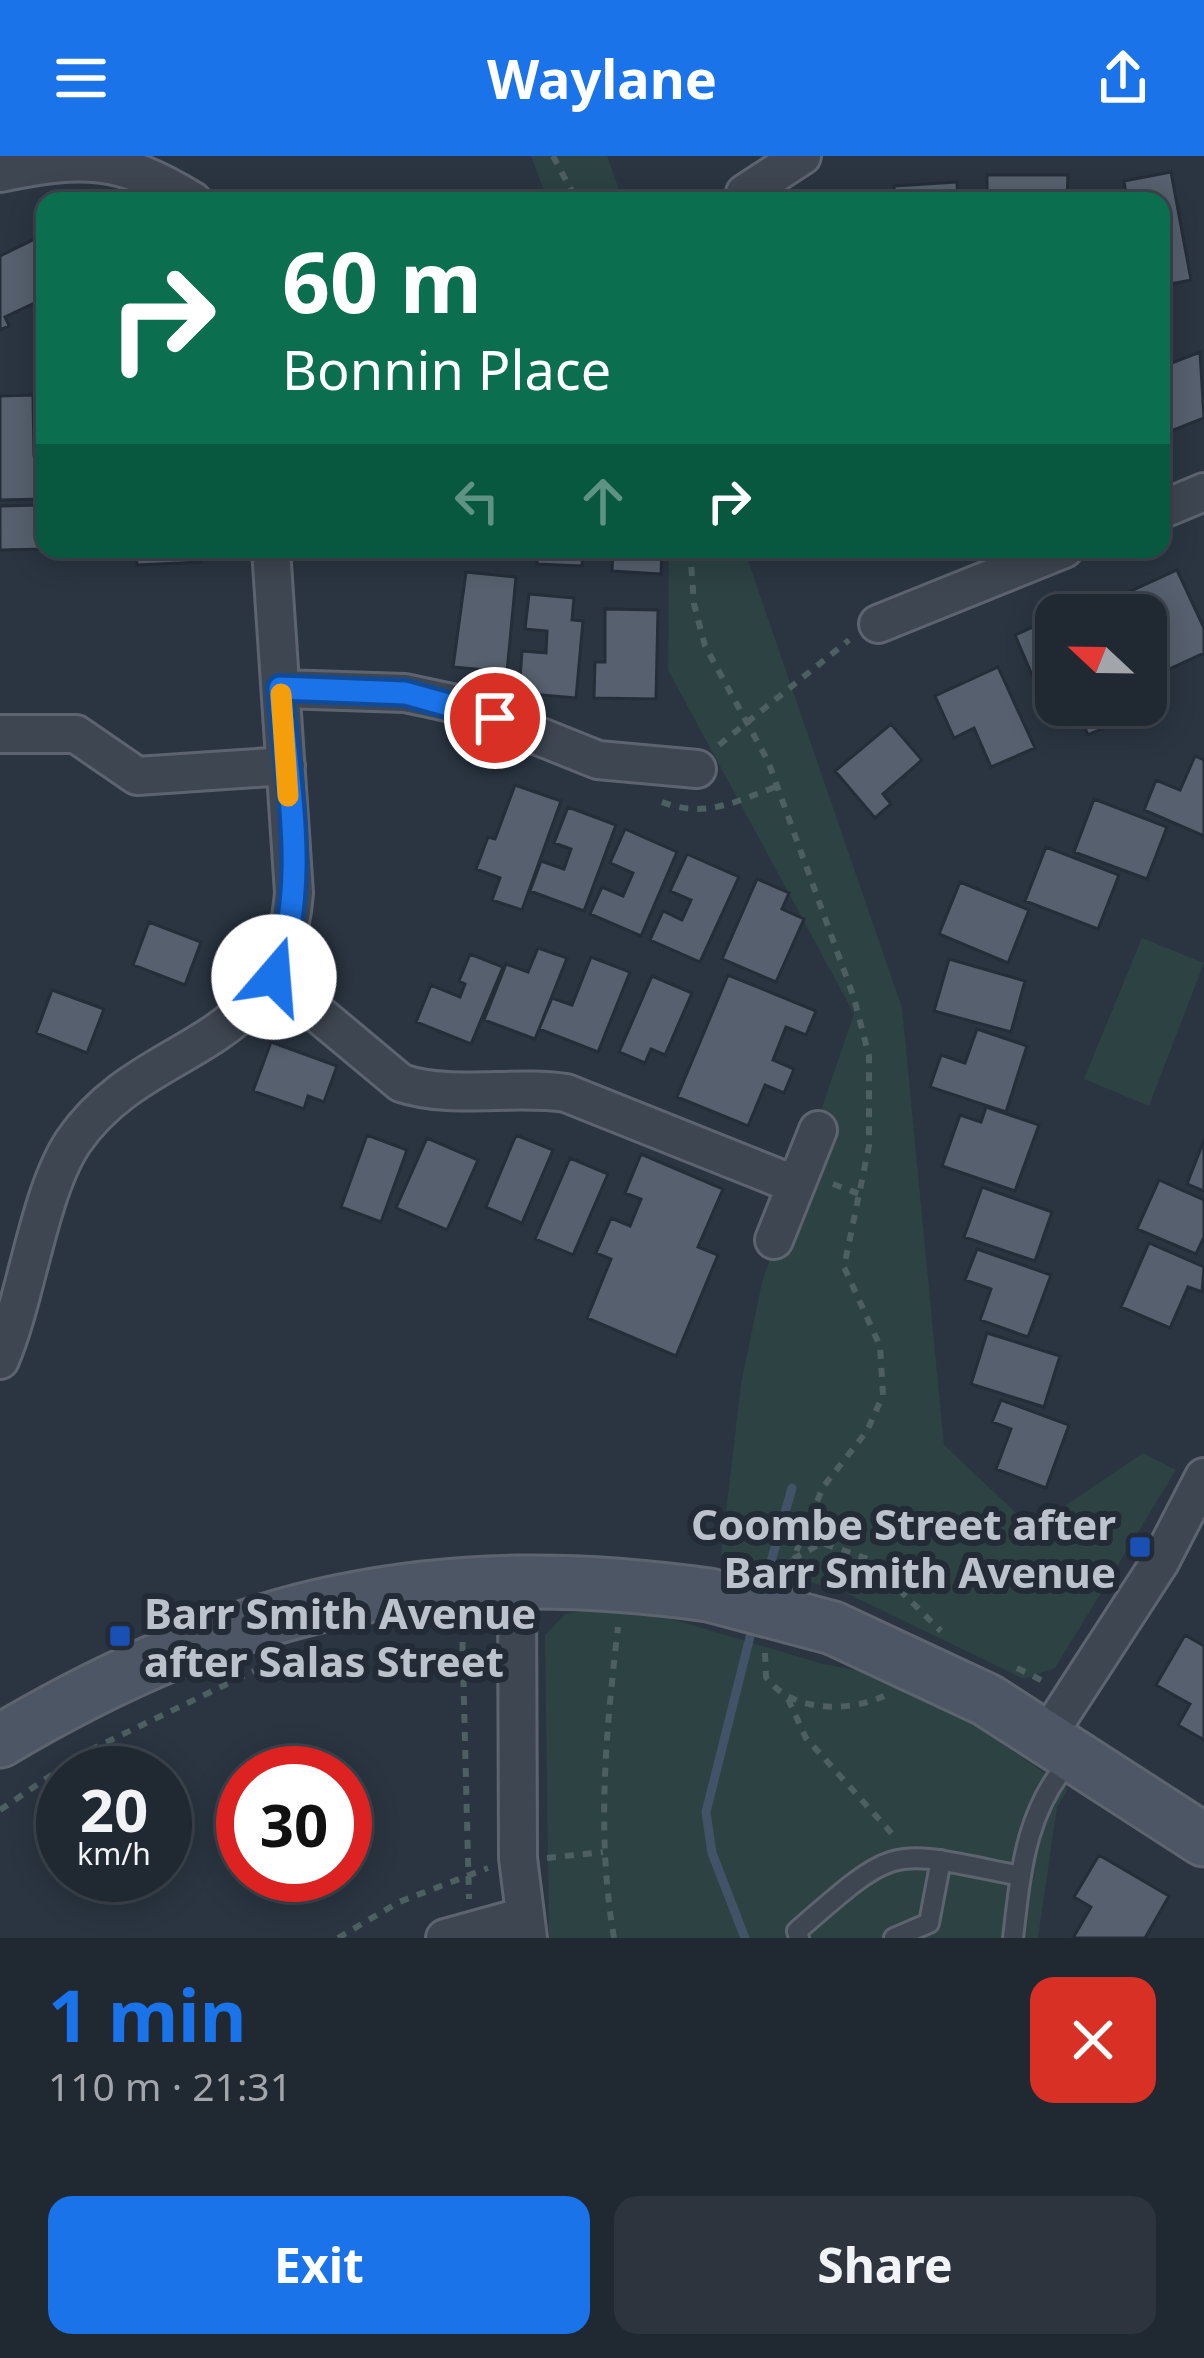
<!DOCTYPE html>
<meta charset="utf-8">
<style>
:root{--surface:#202831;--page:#2d343d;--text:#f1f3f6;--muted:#a2a6ab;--line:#3d444d;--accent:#1a73e8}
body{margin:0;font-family:"Noto Sans",sans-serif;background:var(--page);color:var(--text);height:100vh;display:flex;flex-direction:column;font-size:45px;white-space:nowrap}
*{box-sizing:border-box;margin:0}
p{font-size:39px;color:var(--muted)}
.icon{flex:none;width:66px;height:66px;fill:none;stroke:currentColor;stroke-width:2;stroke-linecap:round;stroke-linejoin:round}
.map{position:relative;height:1782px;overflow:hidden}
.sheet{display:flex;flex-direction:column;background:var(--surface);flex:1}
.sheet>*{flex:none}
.hud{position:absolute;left:36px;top:36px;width:1134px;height:366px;border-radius:24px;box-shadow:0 6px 30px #0003,0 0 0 3px var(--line);background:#0b6e4f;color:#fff;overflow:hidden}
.needle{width:78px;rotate:292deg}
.fabs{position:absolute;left:1035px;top:438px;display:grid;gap:24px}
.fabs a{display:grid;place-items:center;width:132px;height:132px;border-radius:24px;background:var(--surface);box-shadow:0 6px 30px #0003,0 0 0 3px var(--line);font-size:60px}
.speed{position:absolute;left:36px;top:1590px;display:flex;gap:24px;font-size:60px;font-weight:700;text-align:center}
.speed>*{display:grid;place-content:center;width:156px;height:156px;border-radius:50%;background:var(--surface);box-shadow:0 6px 30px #0003,0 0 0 3px var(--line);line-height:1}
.speed small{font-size:30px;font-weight:400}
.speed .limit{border:18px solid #d22;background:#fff;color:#111}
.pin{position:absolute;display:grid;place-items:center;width:102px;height:102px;color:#fff;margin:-51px;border:6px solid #fff;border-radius:50%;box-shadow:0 3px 12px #0007}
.me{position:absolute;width:132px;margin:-66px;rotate:18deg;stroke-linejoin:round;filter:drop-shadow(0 0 9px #0008)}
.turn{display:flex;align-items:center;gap:42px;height:252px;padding:0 48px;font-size:54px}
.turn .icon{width:156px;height:156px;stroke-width:2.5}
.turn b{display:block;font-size:84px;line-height:102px}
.lanes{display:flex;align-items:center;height:114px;padding:0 48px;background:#0003;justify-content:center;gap:60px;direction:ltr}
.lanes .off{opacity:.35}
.round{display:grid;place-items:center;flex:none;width:126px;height:126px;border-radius:24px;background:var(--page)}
.overview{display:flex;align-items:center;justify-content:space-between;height:204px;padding:0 48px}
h1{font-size:72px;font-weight:700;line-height:90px;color:var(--accent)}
.primary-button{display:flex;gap:24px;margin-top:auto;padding:24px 48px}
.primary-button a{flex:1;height:138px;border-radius:24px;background:var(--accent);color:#fff;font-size:48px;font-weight:700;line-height:138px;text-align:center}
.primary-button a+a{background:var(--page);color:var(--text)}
header{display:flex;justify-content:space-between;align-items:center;height:156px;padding:0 48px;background:var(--accent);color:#fff;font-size:54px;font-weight:700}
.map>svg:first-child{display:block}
</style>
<header><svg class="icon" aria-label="menu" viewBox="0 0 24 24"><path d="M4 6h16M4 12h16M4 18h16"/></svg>Waylane<svg class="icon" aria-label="share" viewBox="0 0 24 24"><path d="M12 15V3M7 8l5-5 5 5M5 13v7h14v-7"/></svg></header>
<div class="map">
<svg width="1204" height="1782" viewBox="0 0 1204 1782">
<rect width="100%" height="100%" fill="#2a3541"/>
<path fill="#2d4243" d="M531 0H607L623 45H548Z
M669 393H744L902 852 944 1289 1032 1372 1143 1297 1176 1314 1055 1512 1024 1523 844 1436 721 1399 741 1228 762 1126 854 858 668 514Z
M1142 782 1204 807 1149 950 1084 923Z
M599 1453 648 1456 823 1508 883 1519 953 1554 1068 1633 1057 1651 1038 1782H549L545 1479 565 1458Z"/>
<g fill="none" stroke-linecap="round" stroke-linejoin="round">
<path stroke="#425368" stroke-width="9" d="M762 1437 792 1332
M745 1782 712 1697 706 1656 754 1465"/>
</g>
<path fill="#56606e" stroke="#252d39" stroke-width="3" d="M1171 16 1191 124 1161 130V45H1127L1124 25Z
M987 19H1068L1067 45H987Z
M957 26 958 45H895L894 30Z
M45 78V142L5 161 9 170 0 174V100Z
M1200 196 1204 262 1161 279V232L1168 229 1161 211Z
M33 239 34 299H44L45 343 0 344V240Z
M42 349 43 393 0 394V350Z
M136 393H200L201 406 137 409Z
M537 393H583L582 410 537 408Z
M613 393H662L661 418 612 415Z
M1177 414 1204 472V497L1156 519 1146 498V459H1100L1096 451Z
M466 416 516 421 507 516 453 511Z
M529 438 574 442 572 464 583 465 576 542 519 537 522 495 546 497 547 475 525 473Z
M605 453 658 454 656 543 594 542 595 506H605Z
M1053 462 1056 526 1038 533 1015 479Z
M998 511 1035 592 991 611 974 572 954 582 935 540Z
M1075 549H1122L1127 562 1088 579Z
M891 568 922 604 883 638 891 648 875 662 835 615Z
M1195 600 1204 604V680L1144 654 1156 624 1180 634Z
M515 629 561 645 522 754 492 744 500 722 476 713 488 681 495 683Z
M1094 643 1167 671 1147 723 1074 696Z
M568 651 616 669 584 755 530 735 541 705 564 713 571 693 554 687Z
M625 673 677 696 641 780 590 758 602 731 623 740 633 717 610 707Z
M1046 691 1119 719 1098 773 1025 745Z
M687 698 739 721 700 806 650 784 663 755 682 764 691 744 670 735Z
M757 723 789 737 782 753 804 763 776 826 722 803Z
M960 726 1029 754 1008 807 939 778Z
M149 766 201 786 185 829 133 809Z
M538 792 567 802 535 883 484 864 506 808 528 816Z
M470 798 503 811 471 888 416 866 431 829 460 841 465 828 459 825Z
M591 801 630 816 598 896 539 873 552 842 572 849Z
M949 803 1025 825 1011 876 934 855Z
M728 819 816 855 806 879 786 871 773 904 794 913 784 937 765 929 748 970 677 941Z
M652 820 692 837 665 899 651 893 645 907 619 896Z
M52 834 104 853 87 897 36 877Z
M977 873 1027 890 1006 956 930 931 941 899 965 907Z
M271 886 337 910 324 946 308 940 304 953 253 935Z
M986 951 1039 969 1015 1035 942 1010 960 959 981 966Z
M367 979 407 994 381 1066 341 1051Z
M516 979 553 994 522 1067 486 1051Z
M427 982 478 1004 447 1074 396 1052Z
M1204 984V1035L1187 1028Z
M641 998 723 1033 698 1091 718 1099 676 1200 587 1162 611 1103 596 1097 611 1062 630 1070 641 1043 625 1037Z
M570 1002 608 1018 573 1099 535 1083Z
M1159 1024 1204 1044V1081L1196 1098 1137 1073Z
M982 1031 1052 1056 1035 1105 964 1081Z
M1149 1087 1204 1111 1202 1136 1188 1131 1170 1172 1121 1151Z
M977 1093 1051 1119 1028 1181 980 1164 991 1133 965 1124Z
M987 1177 1060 1200 1044 1251 971 1228Z
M1001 1244 1069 1269 1046 1332 996 1313 1011 1273 992 1266Z
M1185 1479 1204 1490V1584L1178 1569 1190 1548 1156 1529Z
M1099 1699 1169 1740 1145 1782H1073L1091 1751 1074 1741Z"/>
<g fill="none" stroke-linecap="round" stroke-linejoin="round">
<g stroke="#5d646f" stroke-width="24">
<path id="lane" d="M799 1782 797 1775C900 1685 888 1694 1021 1720
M894 1782 929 1767 941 1704
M1013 1782C1021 1715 1025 1654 1072 1602"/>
</g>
<g stroke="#5d646f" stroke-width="42">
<path id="street" d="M0 17C83 0 120 0 193 45
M745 37 802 0
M1161 354 1204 336
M878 468 1064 393
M281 533 405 537 461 549 598 604 697 613
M0 578H76L137 620 286 610
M274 821 401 927C452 944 512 929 566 937L796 1029
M774 1084 818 974
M0 1204C27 1141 38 1039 73 986 146 879 281 902 294 737L271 393
M517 1425 518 1702 528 1782
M1047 1580 1160 1406 1204 1321
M445 1782 525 1760"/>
</g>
<g stroke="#5d646f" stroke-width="57">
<path id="secondary" d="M833 1472 987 1544 1204 1684
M0 1585C236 1445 436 1401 709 1439"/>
</g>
<path stroke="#4d5f61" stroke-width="6" stroke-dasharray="9 9" stroke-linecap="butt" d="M553 0 577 45
M693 45 712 39
M690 393 694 448 705 490 768 605 854 842 869 900V990L844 1111 880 1190 883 1239 867 1275 823 1331 786 1420
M719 589 849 484
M662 646C705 663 737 645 778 630
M833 1028 862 1039
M793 1403 822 1387 868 1403 941 1475
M462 1468 469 1743
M765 1497 766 1521C791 1556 847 1557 884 1540
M1017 1512 1047 1527
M788 1543 806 1582 895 1681
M0 1654 84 1597 254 1515
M547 1702 603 1696
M338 1782 399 1746 488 1712
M614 1782C596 1678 606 1575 618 1471"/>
<use href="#lane" stroke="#3e4651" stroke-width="18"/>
<use href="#street" stroke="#3e4651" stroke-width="36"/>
<use href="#secondary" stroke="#4d5664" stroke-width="51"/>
<g stroke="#5d646f" stroke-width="57" stroke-linecap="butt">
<path id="secondary-bridge" d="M709 1439 833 1472"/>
</g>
<use href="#secondary-bridge" stroke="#4d5664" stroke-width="51"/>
</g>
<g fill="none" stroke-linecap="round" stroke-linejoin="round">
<g stroke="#114b97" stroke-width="30">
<path id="route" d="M274 821C311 733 287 626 280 532L405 537 495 562"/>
</g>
<use href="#route" stroke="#1a73e8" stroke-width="21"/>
<path stroke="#f59e0b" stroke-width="21" d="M281 538 288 640"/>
</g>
<g fill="#1a4fb4" stroke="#232b37" stroke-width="4.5">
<rect x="1128" y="1379" width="24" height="24" rx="6"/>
<rect x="108" y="1468" width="24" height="24" rx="6"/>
</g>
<g text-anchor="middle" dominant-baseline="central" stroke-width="12" stroke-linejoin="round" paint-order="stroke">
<g font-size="42" font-weight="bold" fill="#bcc2cb" stroke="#232b37" text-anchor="end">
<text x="1116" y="1367">Coombe Street after<tspan x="1116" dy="48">Barr Smith Avenue</tspan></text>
<text x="144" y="1456" text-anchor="start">Barr Smith Avenue<tspan x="144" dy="48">after Salas Street</tspan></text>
</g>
</g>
</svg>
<div class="fabs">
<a><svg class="needle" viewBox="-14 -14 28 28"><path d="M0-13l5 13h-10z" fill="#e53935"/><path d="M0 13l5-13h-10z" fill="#a2a6ab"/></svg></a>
</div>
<div class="speed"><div>20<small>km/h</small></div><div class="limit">30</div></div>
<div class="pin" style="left:495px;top:562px;background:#d93025"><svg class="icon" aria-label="arrive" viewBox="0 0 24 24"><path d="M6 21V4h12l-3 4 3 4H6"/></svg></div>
<svg class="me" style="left:274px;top:821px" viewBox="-20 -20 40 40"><circle r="19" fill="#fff"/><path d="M0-13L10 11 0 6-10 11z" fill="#1a73e8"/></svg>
<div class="hud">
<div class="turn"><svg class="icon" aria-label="right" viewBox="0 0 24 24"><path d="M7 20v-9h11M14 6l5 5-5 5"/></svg><div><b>60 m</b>Bonnin Place</div></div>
<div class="lanes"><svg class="icon off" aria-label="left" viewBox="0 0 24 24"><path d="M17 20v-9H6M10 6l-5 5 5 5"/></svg><svg class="icon off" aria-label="ahead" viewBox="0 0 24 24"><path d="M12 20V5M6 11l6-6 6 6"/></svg><svg class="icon" aria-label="right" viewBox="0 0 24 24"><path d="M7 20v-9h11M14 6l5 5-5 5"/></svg></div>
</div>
</div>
<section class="sheet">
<div class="overview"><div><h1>1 min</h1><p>110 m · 21:31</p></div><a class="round" style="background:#d93025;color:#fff"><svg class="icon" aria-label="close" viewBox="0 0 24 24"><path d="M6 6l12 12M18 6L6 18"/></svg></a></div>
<div class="primary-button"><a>Exit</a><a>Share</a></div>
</section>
